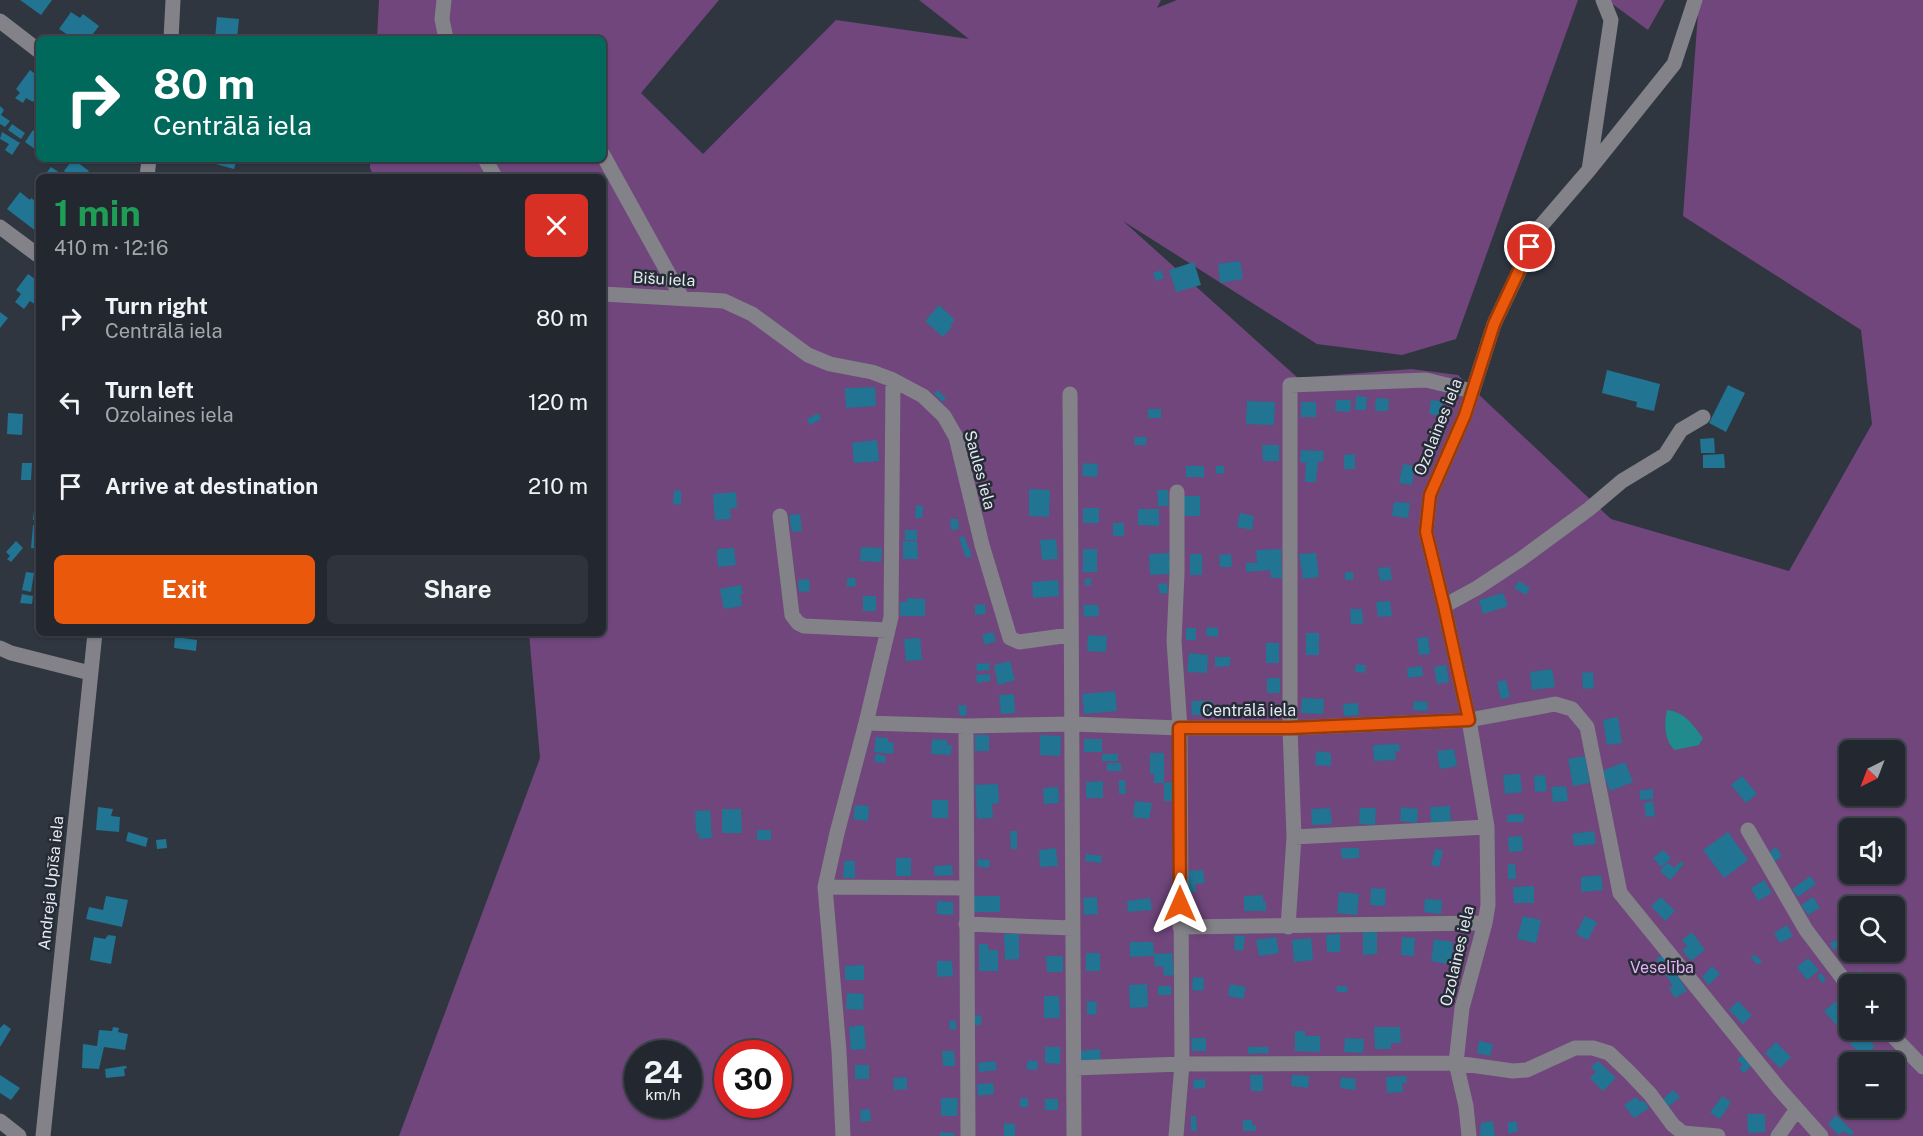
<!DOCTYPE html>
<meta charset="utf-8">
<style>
:root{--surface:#232830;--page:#2f343c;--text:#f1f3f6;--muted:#a3a6ab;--line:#40444c;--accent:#ea580c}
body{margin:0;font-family:"Public Sans",sans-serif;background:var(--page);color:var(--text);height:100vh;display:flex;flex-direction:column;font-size:22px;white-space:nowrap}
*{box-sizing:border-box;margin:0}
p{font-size:20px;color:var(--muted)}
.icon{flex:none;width:33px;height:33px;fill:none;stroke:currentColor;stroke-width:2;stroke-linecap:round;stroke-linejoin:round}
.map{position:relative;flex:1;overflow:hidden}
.panel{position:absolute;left:36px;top:174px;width:570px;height:462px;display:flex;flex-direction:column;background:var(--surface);border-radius:9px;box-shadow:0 2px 4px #0004,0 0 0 2px var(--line)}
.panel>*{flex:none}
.top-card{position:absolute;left:36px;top:36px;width:570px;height:126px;border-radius:9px;box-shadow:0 2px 4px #0004,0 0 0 2px var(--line);background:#00695c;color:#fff;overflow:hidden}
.needle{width:39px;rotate:222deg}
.fabs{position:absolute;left:1839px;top:740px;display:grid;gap:12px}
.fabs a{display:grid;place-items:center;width:66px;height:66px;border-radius:9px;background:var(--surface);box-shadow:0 2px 4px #0004,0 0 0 2px var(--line);font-size:30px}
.speed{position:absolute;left:624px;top:1040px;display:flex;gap:12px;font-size:30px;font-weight:700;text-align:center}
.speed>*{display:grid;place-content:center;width:78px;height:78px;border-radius:50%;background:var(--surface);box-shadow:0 2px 4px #0004,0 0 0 2px var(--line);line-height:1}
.speed small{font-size:15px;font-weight:400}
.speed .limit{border:9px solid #d22;background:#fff;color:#111}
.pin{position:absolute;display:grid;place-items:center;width:51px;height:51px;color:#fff;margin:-26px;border:3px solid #fff;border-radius:50%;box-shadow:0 2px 6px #0007}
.me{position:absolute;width:66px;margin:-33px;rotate:0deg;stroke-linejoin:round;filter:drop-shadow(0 0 4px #0008)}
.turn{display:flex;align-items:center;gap:21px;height:126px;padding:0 18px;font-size:27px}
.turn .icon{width:78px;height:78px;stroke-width:2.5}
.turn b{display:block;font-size:42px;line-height:51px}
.round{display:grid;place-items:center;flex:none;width:63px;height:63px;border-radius:9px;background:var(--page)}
.summary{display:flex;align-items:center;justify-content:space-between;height:102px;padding:0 18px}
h1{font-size:36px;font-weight:700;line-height:45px;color:#1e9e55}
.primary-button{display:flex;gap:12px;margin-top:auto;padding:12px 18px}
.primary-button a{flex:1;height:69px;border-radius:9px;background:var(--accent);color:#fff;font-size:24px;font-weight:700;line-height:69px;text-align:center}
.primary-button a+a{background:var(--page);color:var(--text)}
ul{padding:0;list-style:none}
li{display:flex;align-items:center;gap:18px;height:84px;padding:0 18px}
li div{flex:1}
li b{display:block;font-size:22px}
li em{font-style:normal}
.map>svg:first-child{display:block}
</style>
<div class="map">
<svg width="1923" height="1136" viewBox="0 0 1923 1136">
<rect width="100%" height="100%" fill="#2f3640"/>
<path fill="#70467c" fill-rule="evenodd" d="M379 0H719L641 93 703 154 836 20 969 39 919 0H1161L1157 8 1177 0H1578L1456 339 1402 355 1317 344 1123 221 1298 378 1411 369 1458 375 1611 519 1789 571 1872 424 1861 330 1683 216 1699 0H1923V1136H399L540 758 529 633H603V177H374L370 168V159H603V39H377ZM1850 750H1894V795H1850ZM1850 828H1894V873H1850ZM1850 906H1894V951H1850ZM1850 984H1894V1029H1850ZM638 1053H688V1104H638ZM728 1053H778V1104H728ZM1850 1062H1894V1107H1850Z
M1607 0H1665L1648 30Z"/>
<path fill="#218a8c" d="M1667 710C1685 712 1693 725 1703 738L1699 745 1675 750C1664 741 1664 723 1667 710Z"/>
<path fill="#217492" d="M20 0H52L41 15Z
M71 12 80 18 83 14 99 26 89 39H80L76 36 74 39 59 29Z
M217 17 239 19 237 39H215Z
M30 70 39 77V93L33 102 26 98 23 103 15 98 20 93 16 89Z
M0 106 4 110 1 115 10 121 5 127 0 124Z
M12 124 25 133 21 139 8 130Z
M33 130 39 135V152L25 142Z
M2 132 20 143 12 155 5 150 9 144 0 139Z
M73 159 89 171 84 177H71L64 171Z
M212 159H228L236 162 234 169 212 163Z
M51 167 66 177H43Z
M20 192 30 200 31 198 37 202 35 205 39 207 37 232 7 209Z
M1240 261 1243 279 1220 283 1218 264Z
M1194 262 1201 285 1176 292 1169 270Z
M1161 270 1164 278 1156 281 1153 273Z
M28 274 39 282V301L36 305 30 301 24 309 15 302 21 294 16 290Z
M939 305 955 320 950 325 952 327 943 337 925 321Z
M0 312 8 318 0 328Z
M1607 370 1660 384 1654 411 1636 407 1637 402 1602 393Z
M1728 385 1745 393 1726 432 1709 423Z
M875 387 876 406 846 408 845 388Z
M937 390 946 398 943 402 934 394Z
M1356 396 1367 397 1366 410H1355Z
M1376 398 1389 399 1388 411H1375Z
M1336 400H1351L1350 412 1335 411Z
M1431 400 1443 401 1441 416 1429 414Z
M1247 401 1275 402 1274 425 1246 424Z
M1301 402H1316V417H1301Z
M1148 409H1161V418H1148Z
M8 413 23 414 22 435 7 434Z
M818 413 821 419 810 425 807 419Z
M1135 437H1147L1146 445H1134Z
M1714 438 1715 453H1701L1700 439Z
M877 440 879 461 854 463 852 443Z
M1262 445H1279V461H1263Z
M1301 450 1324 451 1323 462 1318 461 1316 482H1305L1306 463 1300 462Z
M1355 454V469H1344V455Z
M1724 454 1725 468H1703V455Z
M22 463H32L31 480H21Z
M1083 463 1098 464 1097 477 1082 476Z
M1403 464 1415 466 1412 485 1399 483Z
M1186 466H1204V477H1186Z
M1216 466H1224V473L1216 474Z
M1029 489 1050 490 1049 517 1029 516Z
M674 490 681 491V505L673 504Z
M1157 490H1168L1169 506H1158Z
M36 492H39V520H33Z
M736 492 737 508H730L731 519 715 520 713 494Z
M1184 496H1200V516H1184Z
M1394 502 1410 503 1408 518 1392 516Z
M916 505 923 506 922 518H915Z
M1083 508H1099V523H1083Z
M1138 509H1159V526L1138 525Z
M1240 513 1254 516 1252 530 1237 527Z
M800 514 802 531 792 532 789 515Z
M950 519H958L959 529 951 530Z
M1113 523H1124V536H1113Z
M33 525 39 526V549L31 548Z
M905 530H917V540H905Z
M964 536 972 556 966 558 959 538Z
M1056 539 1058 559 1042 560 1040 540Z
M16 541 23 548 11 562 7 559 10 556 6 552Z
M903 541H917L918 559H903Z
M861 547 882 548 881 562 860 561Z
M734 548 736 565 718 567 717 549Z
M1083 549H1097V572H1083Z
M1281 549 1282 578H1271L1270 570 1246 572V563H1257L1256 550Z
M1170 553 1171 574 1150 575 1149 554Z
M1316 553 1319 577 1303 579 1299 554Z
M1190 554H1202V575H1190Z
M1231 554 1232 567H1220L1219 555Z
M1390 567 1392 580 1380 581 1378 568Z
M26 572 34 573 31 592 22 590Z
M1345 572H1353V580H1345Z
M847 578H855L856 586 847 587Z
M1091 578V585L1085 586V579Z
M809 579 810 591 799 592 798 580Z
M1058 580 1059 596 1033 598 1032 582Z
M1519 581 1530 588 1526 595 1514 588Z
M1167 583 1168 593 1160 594 1158 584Z
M741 585 743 594H740L742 606 724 609 720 589Z
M1503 593 1508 606 1483 614 1479 600Z
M22 594 33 596 32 604 20 603Z
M863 596H876V611H863Z
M907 598 925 599V616H900V602H907Z
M1390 601 1392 616 1378 617 1376 602Z
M985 604 986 614 975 615V605Z
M1083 605H1098L1099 616 1084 617Z
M1350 609H1362L1363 624H1351Z
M1207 627 1218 628V637L1206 636Z
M1186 628H1196V640H1186Z
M993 632 996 641 985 645 982 635Z
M141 633H156V636Z
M1306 633H1319V655H1306Z
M1088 635 1107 636 1106 652 1087 651Z
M175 637 197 640 196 651 174 648Z
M1428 637 1430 654 1419 655 1417 638Z
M920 638 922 660 906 661 904 639Z
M1266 643H1279V663H1266Z
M1189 653 1208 655 1207 673 1187 672Z
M1215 657H1230V666L1215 667Z
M1010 661 1015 680 998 685 994 665Z
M989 663 990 670 977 671 976 664Z
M1356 664 1366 665 1365 673 1355 672Z
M1446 665 1449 682 1437 684 1434 667Z
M1422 666 1423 676 1408 678 1407 668Z
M1552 669 1555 687 1532 690 1530 672Z
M1593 672 1594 688 1583 689 1582 673Z
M990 674V681L977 683 976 675Z
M1267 678H1280V693H1267Z
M1506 680 1510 697 1501 699 1497 682Z
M1115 691 1117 711 1084 714 1082 694Z
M1014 694 1015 713 1001 714 999 695Z
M1302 698 1324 699 1323 714 1301 713Z
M1191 701H1213V715H1192Z
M1414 701 1428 702 1427 711 1413 710Z
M1358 703 1359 715 1344 716 1343 704Z
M966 705 967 715 960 716 958 706Z
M1618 717 1622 743 1607 745 1603 720Z
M975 735H989V751H975Z
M1040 735 1061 736 1060 756 1040 755Z
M876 737 888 738V742L894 743 893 754 874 752Z
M932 739 947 740V745H952L951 755 931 754Z
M1084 739H1102V752H1084Z
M1399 744 1400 751H1395L1396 760 1374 761 1373 745Z
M1454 749 1457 766 1440 769 1437 751Z
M1316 751 1331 753V766L1315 765Z
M1150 753H1164V783H1154V774H1150Z
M876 754 886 756 885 763 874 762Z
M1102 754H1118V761H1102Z
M1585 756 1590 783 1573 786 1568 759Z
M1625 762 1633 782 1610 791 1602 771Z
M1107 763H1121V771H1107Z
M1520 774 1522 792 1505 794 1503 775Z
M1545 775 1547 791 1535 792 1534 776Z
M1742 776 1757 794 1746 803 1731 785Z
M1119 780H1125L1126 794H1119Z
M1103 781V798H1086V782Z
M1173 782 1174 801H1164V783Z
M998 784 999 803 992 804 993 818 977 819 975 785Z
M1566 786 1568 801 1553 802 1551 787Z
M1058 787 1059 803 1044 804 1043 788Z
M1653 789V799L1640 800V790Z
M932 800H948V818H932Z
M1135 801 1152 803 1149 819 1133 817Z
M1653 801 1655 816 1646 817 1644 803Z
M855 805 869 806 868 821 853 819Z
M1450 806 1451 822 1431 824 1430 807Z
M98 807 113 809 111 816 120 817 119 832 96 830Z
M1401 807 1418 809 1417 823 1400 821Z
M1330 808 1332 824 1312 825 1311 809Z
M1360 808H1376L1375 825 1359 824Z
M722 809H741L742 833H722Z
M710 810 712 838 699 839V833H696L695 811Z
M1523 814 1524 822H1507V815Z
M757 830H771V840H757Z
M1010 831H1017V849H1011Z
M1594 831 1596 844 1574 846 1572 834Z
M128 832 148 838 146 847 126 841Z
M1728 832 1748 860 1724 878 1703 850Z
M1522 836 1523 851 1509 852 1508 837Z
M166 839 167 848 157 849 156 840Z
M1776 847 1782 856 1773 863 1767 854Z
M1056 848 1058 866 1040 867 1039 850Z
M1341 848H1359V858L1342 859Z
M1435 849 1443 850 1439 867 1431 865Z
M1663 850 1671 858 1661 867 1653 858Z
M1086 854 1102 856 1101 863 1085 861Z
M896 858H911V876H896Z
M978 859 990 860 989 868 977 866Z
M844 861H855V878H843Z
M1681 861 1684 864 1670 880 1660 871 1667 862 1674 868Z
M1508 864H1515L1516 879H1508Z
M952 865 953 875 935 876 934 866Z
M1203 870 1205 883 1195 884 1196 892 1189 893 1187 871Z
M1601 875 1603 890 1581 892V877Z
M1810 876 1816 884 1798 897 1792 889Z
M1764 880 1772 893 1758 901 1751 888Z
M1534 886V903H1514L1513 887Z
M1371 888 1386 889 1385 906 1370 905Z
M1339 892 1359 894 1357 915 1337 913Z
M1263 895V902H1266V911H1244V896Z
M106 896 128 900 122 927 86 919 89 907 103 910Z
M973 896H1000V912H973Z
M1097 897 1098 914 1084 915 1083 898Z
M1661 897 1675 911 1665 921 1651 906Z
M1813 897 1820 908 1808 915 1801 905Z
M1150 898 1152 910 1128 912 1127 901Z
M1425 899 1442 900 1441 914 1424 912Z
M937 901 953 902V915L937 914Z
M1523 916 1541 920 1536 943 1517 939Z
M1585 916 1597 922 1588 940 1576 934Z
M1787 925 1793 936 1780 943 1774 933Z
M1363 931H1377V954L1363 955Z
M1692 932 1705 950 1691 961 1682 950 1687 946 1682 940Z
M1004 934H1019V959L1005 960Z
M1340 934V952H1327L1326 935Z
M108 935 116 936 111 964 90 960 94 937 105 939Z
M1235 935 1245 936 1243 951 1234 950Z
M1276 937 1279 953 1259 956 1256 940Z
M1402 937 1415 938 1414 956 1401 955Z
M1311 938 1313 960 1294 962 1292 940Z
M1840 938 1844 944 1833 950 1830 943Z
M1434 939 1453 942 1452 965 1431 961Z
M1130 942H1153L1154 956 1130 957Z
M979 944H988V950H998V971H979Z
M1086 953H1100V971H1086Z
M1172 953 1174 975 1164 976 1163 966 1155 967 1154 954Z
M1664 954 1687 991 1675 998 1669 988 1673 986 1656 959Z
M1754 954 1762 961 1758 965 1751 958Z
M1046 956H1063V972H1047Z
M1808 958 1819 970 1807 980 1797 967Z
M937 961H952L953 976 937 977Z
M864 965V980H845V966Z
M1712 966 1720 974 1709 985 1702 977Z
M1859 970 1865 976 1857 984H1851L1848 981Z
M1821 973 1826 980 1822 983 1817 976Z
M1193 977 1204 978 1203 991 1192 990Z
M1894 981 1906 991 1900 998 1894 993V984H1891Z
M1147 984 1148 1007 1130 1008 1129 985Z
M1230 984 1246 987 1243 999 1228 996Z
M1158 986H1171V995H1158Z
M1337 986H1347V992H1337Z
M847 993 864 994 863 1010 846 1009Z
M1044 996H1059L1060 1018H1044Z
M1087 1001 1097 1002 1096 1015 1087 1014Z
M1738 1001 1752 1015 1743 1024 1729 1010Z
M1836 1001 1849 1016 1837 1026 1824 1011Z
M974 1015 982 1016 981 1025H974Z
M1896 1015 1907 1023 1902 1029 1894 1023Z
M955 1020 957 1029 950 1030 949 1021Z
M4 1024 11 1029 0 1047V1028Z
M864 1025 866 1049 851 1050 849 1027Z
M113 1027 119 1028 118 1032 128 1034 125 1050 104 1047 99 1069 82 1068 83 1044 97 1046 99 1030 112 1031Z
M1374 1027H1400L1401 1043H1391V1049H1375Z
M1295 1031H1305V1036H1320V1052L1295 1051Z
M1861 1033 1875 1046 1864 1057 1850 1044Z
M1191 1038H1206V1051H1192Z
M1345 1038 1364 1039 1363 1053 1344 1052Z
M1479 1041 1493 1044 1490 1056 1477 1053Z
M1776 1042 1791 1057 1780 1068 1765 1053Z
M1045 1047H1060V1064L1045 1063Z
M1248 1047H1268L1269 1053 1248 1054Z
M1100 1049 1101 1065 1081 1067 1080 1051Z
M942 1051H954L955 1066H943Z
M1744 1053 1754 1063 1744 1073 1739 1069 1743 1065 1737 1060Z
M1028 1060 1038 1062 1037 1070 1026 1069Z
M995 1061 997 1070 979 1072 978 1063Z
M1598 1061 1616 1078 1603 1091 1590 1078 1596 1072 1591 1067Z
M855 1065H869V1079H855Z
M1896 1065 1906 1076 1896 1086 1894 1085Z
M124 1066H126L127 1068 124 1069 125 1076 106 1078 105 1069Z
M0 1075 20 1088 11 1100 0 1093Z
M1250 1075H1263V1091H1251Z
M1292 1075 1309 1076 1308 1088 1291 1086Z
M1406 1076 1407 1083H1402L1403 1092 1387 1093 1386 1077Z
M907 1077V1089L894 1090 893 1078Z
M1341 1077 1356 1079 1355 1090 1340 1088Z
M1205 1079V1088L1194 1089 1193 1080Z
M993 1083 994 1094 978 1096 977 1084Z
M1673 1090 1680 1097 1668 1107 1662 1100Z
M1722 1096 1731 1102 1720 1119 1710 1113Z
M1636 1097 1640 1102 1643 1100 1649 1108 1634 1118 1624 1105Z
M941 1098H958L957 1116H941Z
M1020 1098H1028V1107H1020Z
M1045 1099H1058V1110H1045Z
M870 1109 871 1121 861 1122 860 1110Z
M1747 1114H1765V1132L1748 1133Z
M1836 1115 1854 1132 1851 1136 1843 1131 1839 1135 1828 1124Z
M1191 1116H1196L1197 1131H1191Z
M1243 1120H1252V1125H1256V1131H1243Z
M1493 1121 1495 1136H1480L1481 1123Z
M1516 1121 1518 1131 1509 1134 1507 1123Z
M1004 1123 1015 1124V1136H1004Z
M940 1132 955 1133 954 1136H940Z"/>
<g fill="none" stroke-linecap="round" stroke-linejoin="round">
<path stroke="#828288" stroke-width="15" d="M444 0 442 19 446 39
M0 21 39 51
M171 39 173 0
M603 155 682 298
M485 159 495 177
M1589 170 1611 20 1603 0
M147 177 149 159
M0 227 39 256
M603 294 724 301 752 314 808 355 830 364 872 372 893 380 923 396 944 416 956 437 982 545 1010 638 1019 642 1070 635
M893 380 891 617 866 723 966 726 1073 724 1180 728H1290L1469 720 1555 704 1572 709 1587 727 1620 893 1780 1090 1821 1136
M1070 394 1074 1136
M780 516 792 615 798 623 804 626 888 630
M1444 606 1477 588 1521 559 1589 509 1622 481 1665 455 1681 430 1703 417
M0 648 11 653 90 673
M966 726 968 1136
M1748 830 1806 930 1850 988
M1294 837 1487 827
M825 887 967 888
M966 924 1072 928
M1180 927 1485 923
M1288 927 1294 837 1290 728V385L1426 380 1472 391
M1886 1029 1923 1067
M1074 1068 1182 1064 1456 1063 1513 1071 1527 1070 1575 1048H1593L1609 1053 1629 1072 1650 1094 1673 1125 1683 1133 1718 1136
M0 1121 19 1136
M43 1136 95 633
M843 1136 839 1051 825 887 837 833 866 723
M1176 1136 1182 1064 1180 728 1174 641 1177 574V492
M1469 1136 1466 1106 1456 1063 1462 1008 1485 923 1488 905 1487 827 1469 720 1444 606 1426 532 1430 495 1465 415 1494 324 1540 227 1589 170 1674 64 1695 0
M1778 1136 1797 1109"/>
</g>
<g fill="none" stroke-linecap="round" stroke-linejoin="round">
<g stroke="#983908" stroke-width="15">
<path id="route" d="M1180 904 1179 728H1290L1469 720 1444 606 1426 532 1430 495 1465 415 1494 324 1530 247"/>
</g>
<use href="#route" stroke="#ea580c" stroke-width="10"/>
</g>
<g text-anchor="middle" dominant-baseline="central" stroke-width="5" stroke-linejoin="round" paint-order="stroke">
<g font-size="16" fill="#e5e9f0" stroke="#252c35">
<text transform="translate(664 279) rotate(3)">Bišu iela</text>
<text transform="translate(1438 427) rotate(-68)">Ozolaines iela</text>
<text transform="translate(980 470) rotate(75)">Saules iela</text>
<text x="1249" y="710">Centrālā iela</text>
<text transform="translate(51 883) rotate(-84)">Andreja Upīša iela</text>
<text transform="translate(1457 956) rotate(-77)">Ozolaines iela</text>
</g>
<g font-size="16" fill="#e7b0f7" stroke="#252c35">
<text x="1662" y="967">Veselība</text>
</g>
</g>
</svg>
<div class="fabs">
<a><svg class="needle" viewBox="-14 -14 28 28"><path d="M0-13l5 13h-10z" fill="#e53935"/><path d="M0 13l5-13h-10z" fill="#a3a6ab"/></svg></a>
<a><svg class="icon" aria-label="sound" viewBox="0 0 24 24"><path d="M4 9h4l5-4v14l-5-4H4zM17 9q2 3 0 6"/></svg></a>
<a><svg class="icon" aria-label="search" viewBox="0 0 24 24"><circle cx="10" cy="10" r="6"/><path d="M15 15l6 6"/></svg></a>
<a>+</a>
<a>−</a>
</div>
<div class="speed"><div>24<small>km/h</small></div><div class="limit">30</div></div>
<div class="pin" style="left:1530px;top:247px;background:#d93025"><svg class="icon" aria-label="arrive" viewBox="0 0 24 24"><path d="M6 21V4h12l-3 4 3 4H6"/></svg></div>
<svg class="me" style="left:1180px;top:904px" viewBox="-20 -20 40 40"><path d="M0-17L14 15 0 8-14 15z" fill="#ea580c" stroke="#fff" stroke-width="4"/></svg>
<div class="top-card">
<div class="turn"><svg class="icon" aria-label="right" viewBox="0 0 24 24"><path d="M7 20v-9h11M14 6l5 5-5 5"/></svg><div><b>80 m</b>Centrālā iela</div></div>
</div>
<section class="panel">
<div class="summary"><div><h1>1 min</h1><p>410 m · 12:16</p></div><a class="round" style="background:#d93025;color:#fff"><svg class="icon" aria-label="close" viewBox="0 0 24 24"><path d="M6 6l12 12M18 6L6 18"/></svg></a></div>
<ul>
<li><svg class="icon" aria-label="right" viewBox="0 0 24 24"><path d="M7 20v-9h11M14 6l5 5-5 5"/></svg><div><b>Turn right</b><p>Centrālā iela</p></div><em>80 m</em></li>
<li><svg class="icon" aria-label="left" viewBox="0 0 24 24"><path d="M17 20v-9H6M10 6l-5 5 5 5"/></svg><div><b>Turn left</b><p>Ozolaines iela</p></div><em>120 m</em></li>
<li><svg class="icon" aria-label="arrive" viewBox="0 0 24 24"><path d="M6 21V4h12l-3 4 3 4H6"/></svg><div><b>Arrive at destination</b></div><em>210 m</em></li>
</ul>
<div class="primary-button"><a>Exit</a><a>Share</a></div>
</section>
</div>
